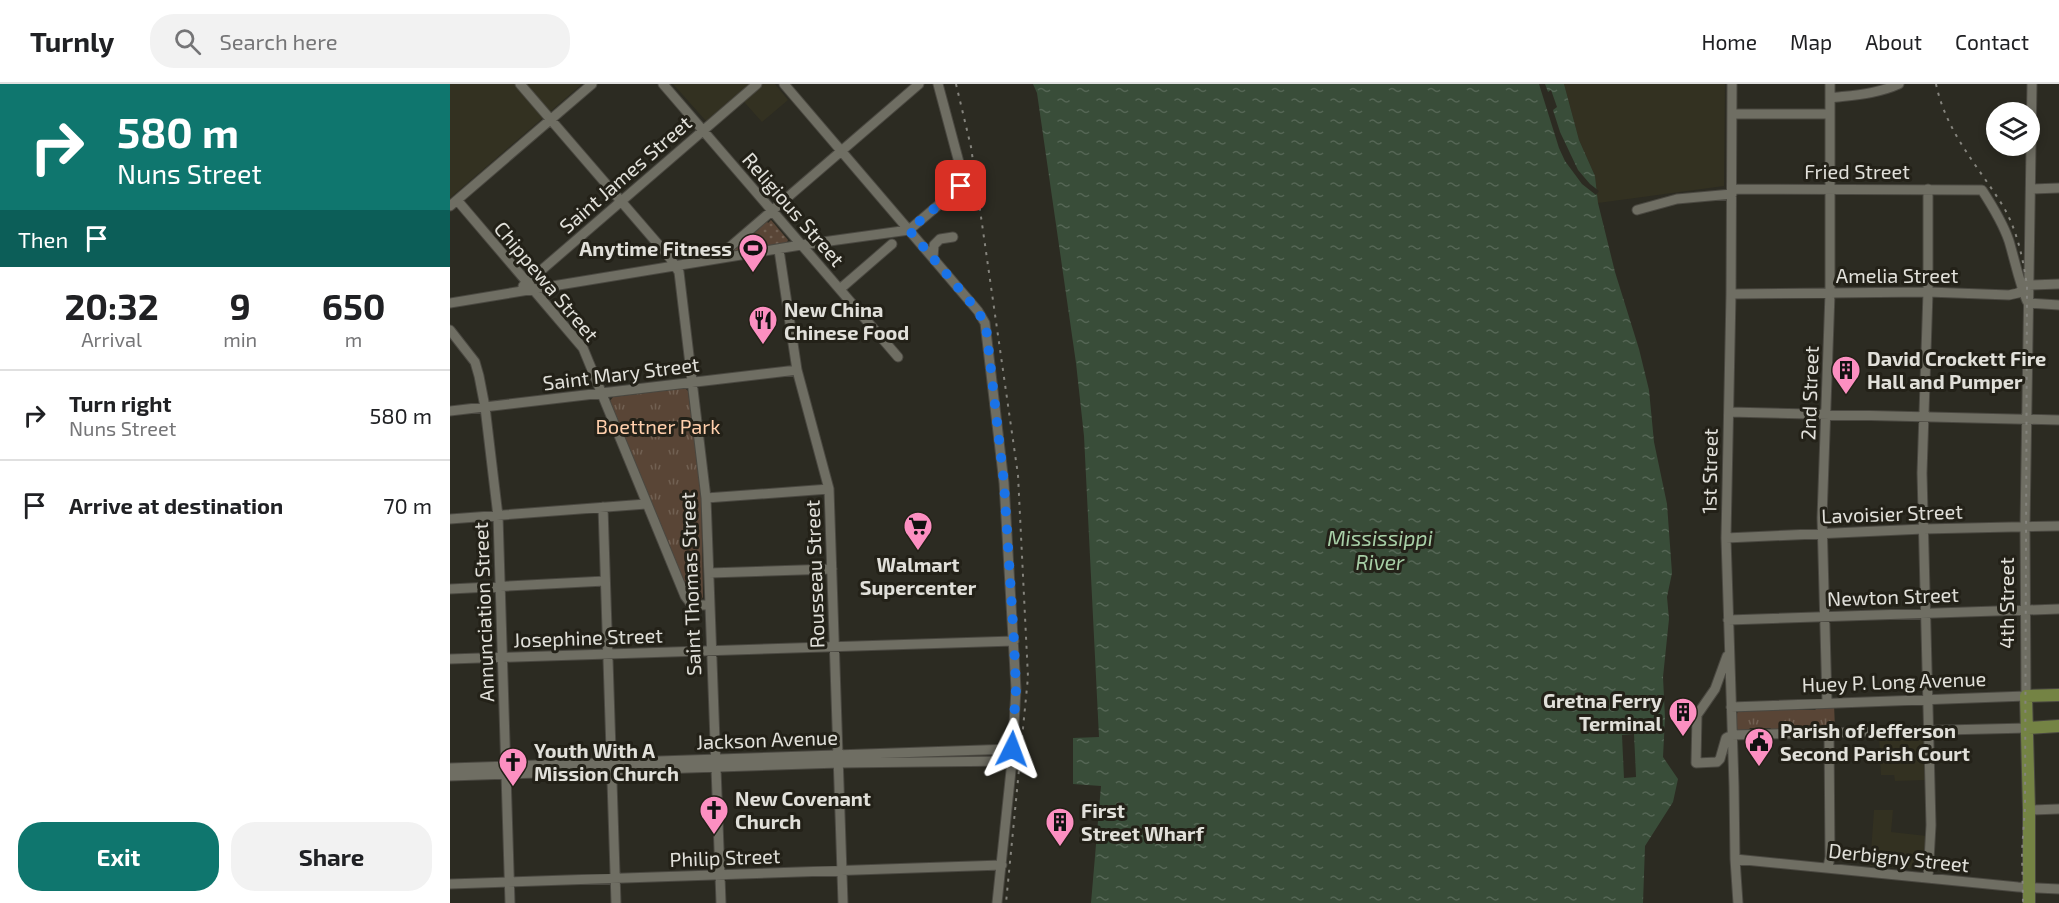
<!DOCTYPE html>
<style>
:root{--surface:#fff;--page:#f2f2f2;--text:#202124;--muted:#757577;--line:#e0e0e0;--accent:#0f766e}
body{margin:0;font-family:"Exo 2",sans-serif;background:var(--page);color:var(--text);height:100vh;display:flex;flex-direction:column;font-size:22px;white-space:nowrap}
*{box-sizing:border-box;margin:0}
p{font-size:20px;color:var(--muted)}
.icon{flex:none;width:33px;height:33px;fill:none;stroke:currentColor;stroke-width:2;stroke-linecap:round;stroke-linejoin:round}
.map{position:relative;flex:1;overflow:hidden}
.details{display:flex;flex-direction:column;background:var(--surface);width:450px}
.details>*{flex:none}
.banner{background:#0f766e;color:#fff;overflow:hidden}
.controls{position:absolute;left:1536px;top:18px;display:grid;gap:12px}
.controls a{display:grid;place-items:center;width:54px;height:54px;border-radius:50%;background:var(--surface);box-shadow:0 3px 9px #0003;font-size:30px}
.pin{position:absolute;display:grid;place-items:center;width:51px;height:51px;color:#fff;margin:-26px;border-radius:12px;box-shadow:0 3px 9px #0006}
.me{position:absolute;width:66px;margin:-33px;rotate:3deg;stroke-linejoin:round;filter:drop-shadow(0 0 4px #0008)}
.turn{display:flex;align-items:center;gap:21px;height:126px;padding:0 18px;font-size:27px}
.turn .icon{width:78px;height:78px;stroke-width:2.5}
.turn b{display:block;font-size:42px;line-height:51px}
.then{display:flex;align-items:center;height:57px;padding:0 18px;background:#0003;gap:12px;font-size:22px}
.eta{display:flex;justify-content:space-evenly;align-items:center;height:102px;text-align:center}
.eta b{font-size:36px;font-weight:700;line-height:42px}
.button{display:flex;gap:12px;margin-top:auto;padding:12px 18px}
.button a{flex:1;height:69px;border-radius:24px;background:var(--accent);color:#fff;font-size:24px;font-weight:700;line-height:69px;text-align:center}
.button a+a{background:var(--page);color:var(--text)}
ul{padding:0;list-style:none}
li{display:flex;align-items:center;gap:18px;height:90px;padding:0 18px;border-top:2px solid var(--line)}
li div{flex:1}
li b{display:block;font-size:22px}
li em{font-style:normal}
header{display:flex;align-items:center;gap:36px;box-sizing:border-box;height:84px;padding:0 30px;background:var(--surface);border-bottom:2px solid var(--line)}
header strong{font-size:28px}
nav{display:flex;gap:33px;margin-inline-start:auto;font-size:21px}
.search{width:420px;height:54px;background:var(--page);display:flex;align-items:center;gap:15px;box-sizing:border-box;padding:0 21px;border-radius:24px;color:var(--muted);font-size:22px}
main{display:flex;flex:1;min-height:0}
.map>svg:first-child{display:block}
</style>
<header>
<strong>Turnly</strong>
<div class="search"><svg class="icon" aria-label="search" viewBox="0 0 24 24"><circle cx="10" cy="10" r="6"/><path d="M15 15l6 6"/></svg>Search here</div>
<nav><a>Home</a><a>Map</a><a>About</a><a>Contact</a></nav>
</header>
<main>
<section class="details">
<div class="banner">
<div class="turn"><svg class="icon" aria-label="right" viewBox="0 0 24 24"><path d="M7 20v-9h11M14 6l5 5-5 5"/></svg><div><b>580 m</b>Nuns Street</div></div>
<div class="then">Then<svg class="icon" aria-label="arrive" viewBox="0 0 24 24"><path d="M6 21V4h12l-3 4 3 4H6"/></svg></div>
</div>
<div class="eta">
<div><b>20:32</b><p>Arrival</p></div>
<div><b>9</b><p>min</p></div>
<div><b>650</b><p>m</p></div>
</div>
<ul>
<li><svg class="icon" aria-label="right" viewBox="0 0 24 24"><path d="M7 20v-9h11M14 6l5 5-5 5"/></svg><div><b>Turn right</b><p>Nuns Street</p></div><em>580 m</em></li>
<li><svg class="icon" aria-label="arrive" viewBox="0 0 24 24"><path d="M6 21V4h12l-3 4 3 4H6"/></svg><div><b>Arrive at destination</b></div><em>70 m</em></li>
</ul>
<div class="button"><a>Exit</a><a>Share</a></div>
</section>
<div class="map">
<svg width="1609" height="819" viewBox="0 0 1609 819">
<defs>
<pattern id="grass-dots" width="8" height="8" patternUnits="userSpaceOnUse" patternTransform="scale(1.5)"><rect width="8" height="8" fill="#594536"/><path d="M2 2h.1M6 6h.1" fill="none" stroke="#716052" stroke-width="1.8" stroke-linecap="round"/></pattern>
<pattern id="park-tufts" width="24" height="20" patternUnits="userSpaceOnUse" patternTransform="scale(1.5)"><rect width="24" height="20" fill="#594536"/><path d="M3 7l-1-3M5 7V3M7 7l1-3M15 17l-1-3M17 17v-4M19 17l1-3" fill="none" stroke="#716052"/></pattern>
<pattern id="water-ripples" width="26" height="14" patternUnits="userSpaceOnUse" patternTransform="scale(1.5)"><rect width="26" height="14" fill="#394d39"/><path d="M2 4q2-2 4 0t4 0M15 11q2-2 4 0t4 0" fill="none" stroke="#565"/></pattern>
</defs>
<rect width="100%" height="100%" fill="#2c2b22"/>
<path fill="#333121" d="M0 0H132L0 114Z
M223 0H325L338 16 312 38 287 10 256 37Z
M1114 0H1275L1274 102 1148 119 1145 92 1129 56Z
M1475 650 1476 696 1445 697 1444 691H1431L1429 652Z
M1424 726H1443L1441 748 1477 752 1471 785 1420 782Z"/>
<path fill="url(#grass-dots)" d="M316 136 318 139 321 136 338 156 336 160 283 169 282 165 286 164 309 145 308 143Z"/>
<path fill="url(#park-tufts)" d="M235 304 238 307 251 405 253 513 251 516 244 517 240 512 160 317 163 313Z
M1384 620 1385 645 1363 647 1367 643H1340L1335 648 1318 649 1321 644H1300L1296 649C1282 648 1283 633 1290 625L1297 627H1323L1328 622H1344L1340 626H1365L1370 621Z"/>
<path fill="url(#water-ripples)" d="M583 0H1114L1129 56 1145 92 1148 119 1165 188 1189 265 1199 306 1204 358 1217 420 1222 489 1217 513 1219 535 1213 593 1215 634 1213 673 1228 695 1223 718 1195 762 1193 819H641L651 702 623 700V654L649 653 634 352 626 279 587 9Z"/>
<path fill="#2c2b22" d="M1089 0H1095L1098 8 1101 6 1107 23 1103 26 1110 48 1128 86 1140 100 1149 107 1146 111 1132 100 1115 77 1109 64Z
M1184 650 1186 693 1174 694 1172 651Z"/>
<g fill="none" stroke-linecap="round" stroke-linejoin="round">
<g stroke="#4a4841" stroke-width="11">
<path id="minor" d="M70 0 220 174 229 188 256 414 271 819
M213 0 448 273
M334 0 528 227 535 239 554 399 566 605 562 677 547 819
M1282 0 1281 210 1276 454 1284 702 1285 775 1288 819
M1380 14C1404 11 1427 10 1449 0
M1283 30H1380
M1282 105 1532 106C1543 123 1553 139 1559 157 1565 177 1569 198 1577 217
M1581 105 1609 104
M7 116 133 264 235 512 242 521H260
M0 122 142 0
M1187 126 1227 115 1282 110
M459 146 511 102 514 97 488 0
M329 166 347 286 379 405 393 819
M483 174 484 161 490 155 503 153
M266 175 469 0
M73 202 307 0
M390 205 442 160
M1281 210 1478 208 1559 211 1568 209 1579 201 1609 200
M0 219 351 161 459 146
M1578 219 1609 221
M0 246 25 278 29 292 35 323 48 432 60 819
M0 327 347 286
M1279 328 1609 336
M256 414 379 405
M153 423 166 819
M0 435 196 420
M1276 454 1473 445 1609 442
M259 489 382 485
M0 505 155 497
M1278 536 1609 525
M1277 572 1265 605 1247 631 1246 679 1267 678 1270 675 1276 654 1282 651
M0 575 564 557
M1377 618 1372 434 1380 209V0
M1281 623 1576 612 1575 443 1582 0
M1282 651 1578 644
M0 684 562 665
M0 692 389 679 562 677
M1579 726 1609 725
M1285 775 1568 803 1609 805
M1378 783 1380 773 1379 649
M1478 794 1481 741 1472 389 1478 208V105
M0 800 552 781"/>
</g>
<g stroke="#4a4841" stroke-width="14">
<path id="major" d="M1578 644 1609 642
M1579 819V726L1576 612 1609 611"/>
</g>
<use href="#minor" stroke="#6f6e63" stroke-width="9"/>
<use href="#major" stroke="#748344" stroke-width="12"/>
<path stroke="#85847d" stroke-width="2" stroke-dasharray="3 6" stroke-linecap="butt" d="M506 0 521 63 568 391 578 593 556 819
M1486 0C1496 48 1528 82 1553 122 1567 146 1573 174 1577 202L1575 723 1572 767 1573 819"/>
</g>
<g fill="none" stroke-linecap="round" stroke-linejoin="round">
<path stroke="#1a73e8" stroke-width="10" stroke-dasharray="0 18" d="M511 102 459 146 528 227 536 243 554 399 564 557 566 605 562 665"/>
</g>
<defs>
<g id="stadium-pin" transform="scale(1.5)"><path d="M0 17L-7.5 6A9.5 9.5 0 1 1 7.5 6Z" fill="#fc8fc1" stroke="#232118"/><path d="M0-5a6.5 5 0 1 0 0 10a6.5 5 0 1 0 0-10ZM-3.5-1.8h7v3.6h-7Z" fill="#111"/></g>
<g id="restaurant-pin" transform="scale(1.5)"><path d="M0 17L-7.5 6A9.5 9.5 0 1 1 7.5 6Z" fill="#fc8fc1" stroke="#232118"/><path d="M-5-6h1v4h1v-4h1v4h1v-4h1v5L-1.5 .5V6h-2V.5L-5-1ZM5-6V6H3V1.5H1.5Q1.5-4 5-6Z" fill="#111"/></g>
<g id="building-pin" transform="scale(1.5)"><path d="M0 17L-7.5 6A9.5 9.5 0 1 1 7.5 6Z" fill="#fc8fc1" stroke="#232118"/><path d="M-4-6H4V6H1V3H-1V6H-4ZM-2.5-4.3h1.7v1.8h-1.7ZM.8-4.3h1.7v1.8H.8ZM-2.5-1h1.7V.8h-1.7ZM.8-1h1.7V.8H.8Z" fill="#111"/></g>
<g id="supermarket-pin" transform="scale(1.5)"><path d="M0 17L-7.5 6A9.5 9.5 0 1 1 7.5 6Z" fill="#fc8fc1" stroke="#232118"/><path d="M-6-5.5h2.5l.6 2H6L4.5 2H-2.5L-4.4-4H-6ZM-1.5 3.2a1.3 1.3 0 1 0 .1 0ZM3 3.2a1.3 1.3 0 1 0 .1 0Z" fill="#111"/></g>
<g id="civic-pin" transform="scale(1.5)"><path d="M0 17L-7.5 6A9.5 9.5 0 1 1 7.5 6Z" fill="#fc8fc1" stroke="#232118"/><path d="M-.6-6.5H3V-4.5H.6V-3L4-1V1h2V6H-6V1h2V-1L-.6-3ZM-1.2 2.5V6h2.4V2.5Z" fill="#111"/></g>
<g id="church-pin" transform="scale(1.5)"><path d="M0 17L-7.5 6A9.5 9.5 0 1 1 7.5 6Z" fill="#fc8fc1" stroke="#232118"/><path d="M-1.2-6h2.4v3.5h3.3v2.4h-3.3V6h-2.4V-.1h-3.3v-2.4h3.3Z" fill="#111"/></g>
</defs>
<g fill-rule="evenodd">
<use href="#stadium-pin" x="303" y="164"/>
<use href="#restaurant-pin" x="313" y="236"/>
<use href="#building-pin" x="1396" y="286"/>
<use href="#supermarket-pin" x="468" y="442"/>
<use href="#building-pin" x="1233" y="628"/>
<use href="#civic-pin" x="1309" y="658"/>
<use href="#church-pin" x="63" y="678"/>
<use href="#church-pin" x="264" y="726"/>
<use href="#building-pin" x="610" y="738"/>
</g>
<g text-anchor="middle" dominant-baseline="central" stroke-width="6" stroke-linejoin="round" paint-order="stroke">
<g font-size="20" fill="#e1e0da" stroke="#232118">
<text x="1407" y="87">Fried Street</text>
<text transform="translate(175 90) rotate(-41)">Saint James Street</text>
<text transform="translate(344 125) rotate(49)">Religious Street</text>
<text x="1447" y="191">Amelia Street</text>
<text transform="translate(97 197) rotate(50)">Chippewa Street</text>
<text transform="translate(171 289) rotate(-7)">Saint Mary Street</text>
<text transform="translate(1359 309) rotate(-88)">2nd Street</text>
<text transform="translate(1259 387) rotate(-89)">1st Street</text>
<text transform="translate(1442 429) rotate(-2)">Lavoisier Street</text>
<text transform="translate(364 490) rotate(-92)">Rousseau Street</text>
<text transform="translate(240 500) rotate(-92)">Saint Thomas Street</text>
<text transform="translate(1443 512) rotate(-2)">Newton Street</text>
<text transform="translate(1556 519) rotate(-90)">4th Street</text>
<text transform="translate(33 528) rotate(-92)">Annunciation Street</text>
<text transform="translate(138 553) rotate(-2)">Josephine Street</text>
<text transform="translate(1444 597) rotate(-2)">Huey P. Long Avenue</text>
<text transform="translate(317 655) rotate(-2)">Jackson Avenue</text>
<text transform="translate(275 773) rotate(-2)">Philip Street</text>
<text transform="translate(1449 773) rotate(6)">Derbigny Street</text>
</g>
<g font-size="20" font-weight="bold" fill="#e1e0da" stroke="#232118" text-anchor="start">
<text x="282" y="164" text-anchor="end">Anytime Fitness</text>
<text x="334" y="225">New China<tspan x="334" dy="23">Chinese Food</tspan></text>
<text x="1417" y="274">David Crockett Fire<tspan x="1417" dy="23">Hall and Pumper</tspan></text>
<text x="468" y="480" text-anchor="middle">Walmart<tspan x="468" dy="23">Supercenter</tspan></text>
<text x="1212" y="616" text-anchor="end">Gretna Ferry<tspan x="1212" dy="23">Terminal</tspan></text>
<text x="1330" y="646">Parish of Jefferson<tspan x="1330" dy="23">Second Parish Court</tspan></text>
<text x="84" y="666">Youth With A<tspan x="84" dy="23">Mission Church</tspan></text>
<text x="285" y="714">New Covenant<tspan x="285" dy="23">Church</tspan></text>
<text x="631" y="726">First<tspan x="631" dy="23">Street Wharf</tspan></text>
</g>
<g font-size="20" fill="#ffcfac" stroke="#232118">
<text x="208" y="342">Boettner Park</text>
</g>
<g font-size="21" font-style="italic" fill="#a8d0a7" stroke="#232118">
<text x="930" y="453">Mississippi<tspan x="930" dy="24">River</tspan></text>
</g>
</g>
</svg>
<div class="controls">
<a><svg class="icon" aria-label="layers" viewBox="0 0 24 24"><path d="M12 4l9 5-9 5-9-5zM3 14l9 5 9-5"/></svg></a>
</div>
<div class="pin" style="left:511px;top:102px;background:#d93025"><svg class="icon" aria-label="arrive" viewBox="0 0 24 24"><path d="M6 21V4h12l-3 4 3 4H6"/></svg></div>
<svg class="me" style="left:562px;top:665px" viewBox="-20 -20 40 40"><path d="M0-17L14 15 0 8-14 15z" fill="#1a73e8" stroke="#fff" stroke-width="4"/></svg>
</div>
</main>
